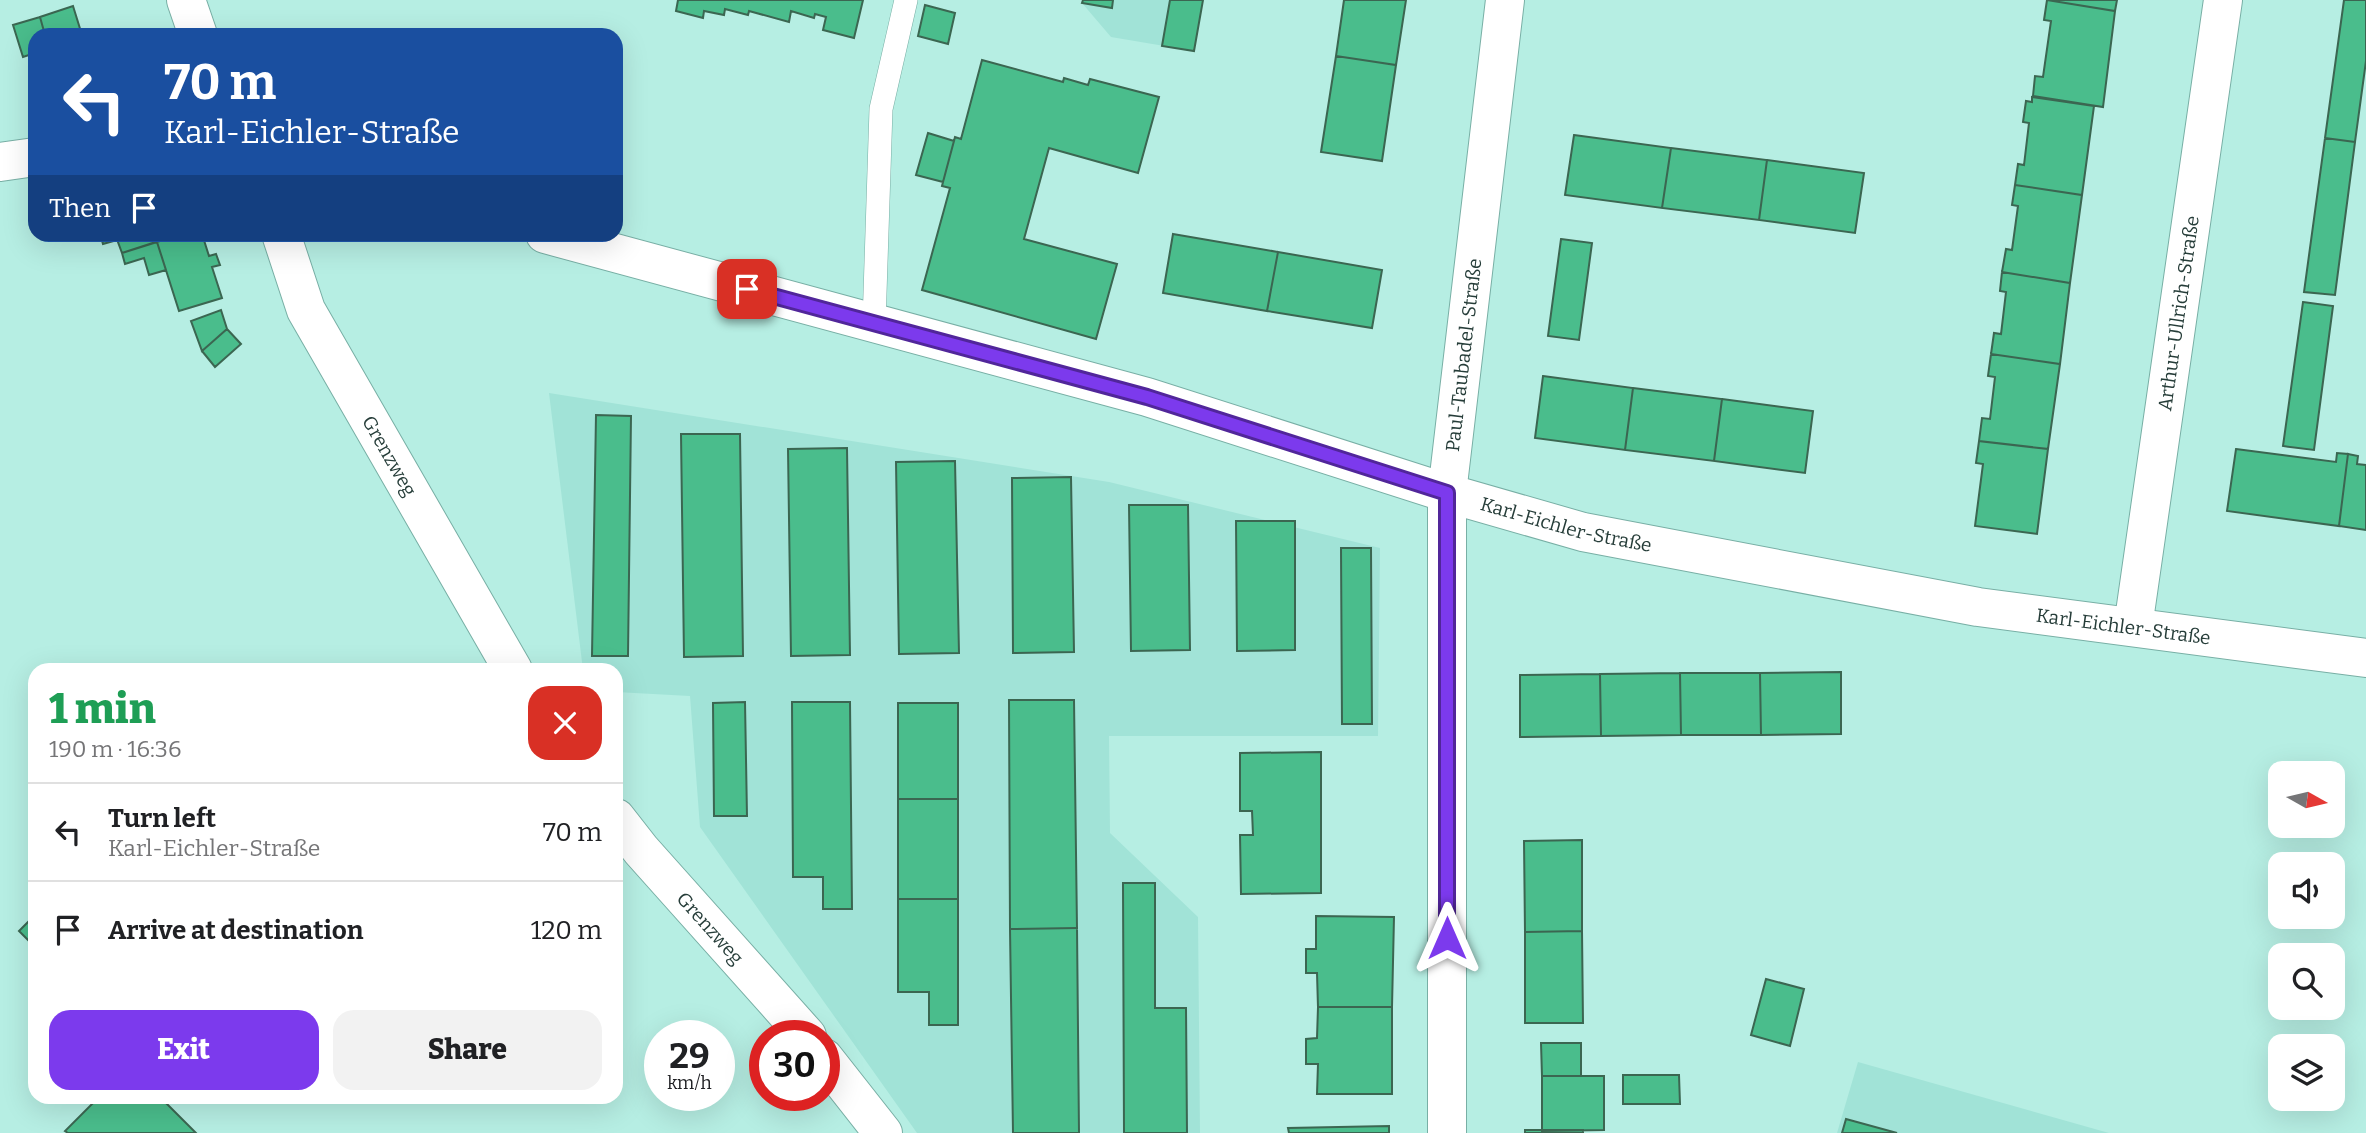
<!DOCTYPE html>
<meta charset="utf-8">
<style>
:root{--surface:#fff;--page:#f2f2f2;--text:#202124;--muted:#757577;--line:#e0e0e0;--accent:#7c3aed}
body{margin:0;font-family:Bitter,serif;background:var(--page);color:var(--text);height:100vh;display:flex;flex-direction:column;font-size:26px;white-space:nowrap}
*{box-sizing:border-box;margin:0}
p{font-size:23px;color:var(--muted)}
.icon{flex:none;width:38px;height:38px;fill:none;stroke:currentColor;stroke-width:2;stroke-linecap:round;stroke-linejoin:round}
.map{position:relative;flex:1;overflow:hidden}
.details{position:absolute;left:28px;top:663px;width:595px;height:441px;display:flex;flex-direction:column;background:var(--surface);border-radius:21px;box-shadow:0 7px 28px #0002}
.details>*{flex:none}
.banner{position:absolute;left:28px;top:28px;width:595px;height:214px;border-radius:21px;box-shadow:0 7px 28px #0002;background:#1a4fa0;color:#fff;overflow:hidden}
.needle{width:46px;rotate:98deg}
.tools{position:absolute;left:2268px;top:761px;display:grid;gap:14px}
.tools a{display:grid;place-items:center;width:77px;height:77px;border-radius:14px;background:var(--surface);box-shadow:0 7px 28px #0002;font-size:35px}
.speed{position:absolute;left:644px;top:1020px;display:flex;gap:14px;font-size:35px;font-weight:700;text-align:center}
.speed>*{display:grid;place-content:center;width:91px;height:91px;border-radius:50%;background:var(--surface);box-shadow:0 7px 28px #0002;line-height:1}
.speed small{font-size:18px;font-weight:400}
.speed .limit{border:10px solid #d22;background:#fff;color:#111}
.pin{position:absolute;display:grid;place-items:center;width:60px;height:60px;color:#fff;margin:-30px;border-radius:14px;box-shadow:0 4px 10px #0006}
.me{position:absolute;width:77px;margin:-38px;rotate:0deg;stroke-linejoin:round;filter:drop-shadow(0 0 5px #0008)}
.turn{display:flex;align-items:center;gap:24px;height:147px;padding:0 21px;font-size:32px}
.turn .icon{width:91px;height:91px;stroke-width:2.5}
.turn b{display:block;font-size:49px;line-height:60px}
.then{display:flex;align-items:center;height:66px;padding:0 21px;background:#0003;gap:14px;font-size:26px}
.round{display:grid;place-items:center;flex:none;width:74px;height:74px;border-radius:21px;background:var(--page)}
.headline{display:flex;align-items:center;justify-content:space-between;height:119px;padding:0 21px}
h1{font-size:42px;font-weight:800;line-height:52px;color:#1e9e55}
.primary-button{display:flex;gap:14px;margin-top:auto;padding:14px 21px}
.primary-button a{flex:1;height:80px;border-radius:21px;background:var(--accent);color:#fff;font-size:28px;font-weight:800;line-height:80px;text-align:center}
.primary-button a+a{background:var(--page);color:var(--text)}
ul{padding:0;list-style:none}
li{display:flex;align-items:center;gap:21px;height:98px;padding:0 21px;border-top:2px solid var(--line)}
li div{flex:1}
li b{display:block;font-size:26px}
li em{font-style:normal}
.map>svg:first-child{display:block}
</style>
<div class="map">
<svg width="2366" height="1133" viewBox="0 0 2366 1133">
<rect width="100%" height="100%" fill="#b6eee3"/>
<path fill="#a1e3d7" d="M1083 0H1203L1194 51 1111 37 1082 3Z
M549 393 1109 482 1380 548 1378 736H1109L1110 833 1198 917 1200 1133H917L700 827 690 696 616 692V670H583Z
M1858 1062 2109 1133H1837Z"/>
<path fill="#4abd8c" stroke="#3b6651" stroke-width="2" d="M678 0H863L854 38 823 30 826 17 815 14 814 18 791 11 789 22 749 11 748 15 725 9 724 15 704 11 703 18 676 11Z
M1083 0H1113L1112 8 1082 3Z
M1170 0H1203L1194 51 1162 46Z
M1344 0H1406L1396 65 1336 56Z
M2047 0H2117L2115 11Z
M2047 0 2115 11 2103 107 2033 96 2035 76 2043 77 2051 21 2044 20Z
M2344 0H2366V61L2355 142 2325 138Z
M925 5 955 13 948 44 918 36Z
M73 6 82 35H45L40 17Z
M40 17 45 35H35V53L23 57 13 25Z
M1336 56 1396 65 1382 161 1321 152Z
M982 60 1063 82 1064 78 1088 85 1090 79 1159 97 1138 173 1049 148 1024 239 1117 264 1096 339 922 290 950 188 942 186 943 182 955 137 961 139Z
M2032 97 2094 106 2082 195 2015 185 2018 164 2024 165 2029 123 2023 122 2026 101 2032 102Z
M928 133 954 141 943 182 916 175Z
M1574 135 1671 148 1662 208 1565 195Z
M2325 138 2355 142 2335 295 2304 292Z
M1671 148 1767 160 1759 220 1662 208Z
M1767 160 1864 173 1855 233 1759 220Z
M2015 185 2082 195 2070 283 2002 272 2006 249 2012 250 2018 206 2012 205Z
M100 234H115L117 240 103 244Z
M115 234H164L165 239 122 253Z
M180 234H202L209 256 216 254 220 265 212 267 222 298 179 311 157 242Z
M1173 234 1278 252 1267 311 1163 293Z
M1561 239 1592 243 1579 340 1548 336Z
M157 242 166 270 149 275 144 258 125 264 122 253Z
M1278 252 1382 270 1372 328 1267 311Z
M2002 272 2070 283 2060 364 1991 354 1994 333 2001 334 2006 292 2000 291Z
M2303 302 2333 306 2314 450 2283 446Z
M221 310 227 329 202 351 191 321Z
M227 329 241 344 215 367 202 351Z
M1991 354 2060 364 2048 449 1979 441 1982 418 1990 419 1995 377 1988 376Z
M1543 376 1633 388 1625 450 1535 438Z
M1633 388 1722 399 1714 461 1625 450Z
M1722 399 1813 411 1805 473 1714 461Z
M596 415 631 416 628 656H592Z
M681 434H740L743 656 684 657Z
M1979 441 2048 449 2037 534 1975 526 1983 464 1976 463Z
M847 448 850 655 791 656 788 449Z
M2236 449 2336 462 2337 453 2348 454 2339 526 2227 511Z
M2348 454 2358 456 2357 464 2366 465V530L2339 526Z
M955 461 959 653 899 654 896 462Z
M1071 477 1074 652 1013 653 1012 478Z
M1129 505H1188L1190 650 1131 651Z
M1236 521H1295V650L1237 651Z
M1341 548H1371L1372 724H1342Z
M1841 672V734L1761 735 1760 673Z
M1680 673H1760L1761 735H1681Z
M1680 673 1681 735 1601 736 1600 674Z
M1600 674 1601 736 1520 737V675Z
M1009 700H1074L1077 928 1010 929Z
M745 702 747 816H714L713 703Z
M792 702H850L852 909H823V877H793Z
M898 703H958V799H898Z
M1321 752V893L1241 894 1240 835H1253L1252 811H1240V753Z
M898 799H958V899H898Z
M1582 840V931L1525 932 1524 841Z
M1123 883H1155V1008H1186L1187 1133H1124Z
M898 899H958V1025H929V992H898Z
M35 915V947L19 931Z
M1316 916 1394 917 1392 1007H1318L1317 973H1306V949H1316Z
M1077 928 1079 1133H1013L1010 929Z
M1582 931 1583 1023H1525V932Z
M1766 979 1804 989 1790 1046 1751 1035Z
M1318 1007H1392V1094H1317L1318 1064H1306V1039L1317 1038Z
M1541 1043H1581V1076H1542Z
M1623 1075H1679L1680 1104H1623Z
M1542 1076H1604V1130L1542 1131Z
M99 1097H160L196 1133H68L65 1131Z
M1846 1119 1897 1133H1842Z
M1389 1126V1133H1289L1288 1128Z
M1525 1130H1583V1133H1525Z"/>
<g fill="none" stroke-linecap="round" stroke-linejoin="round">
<g stroke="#78afa5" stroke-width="24">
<path id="service" d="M874 324 881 109 906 0"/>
</g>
<g stroke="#78afa5" stroke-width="40">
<g id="minor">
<path d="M186 0 198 35"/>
<path d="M0 162 35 157"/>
<path id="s1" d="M281 234 306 310 513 670"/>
<path id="s2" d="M545 234 1147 397 1447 493 1583 532 1978 607 2366 658"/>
<path id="s3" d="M2133 627 2223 0"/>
<path id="s4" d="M616 818 641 850 807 1036"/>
<path d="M824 1058 883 1133"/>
<path id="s5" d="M1447 1133V493L1505 0"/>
</g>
</g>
<use href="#service" stroke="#fff" stroke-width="23"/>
<use href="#minor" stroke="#fff" stroke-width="38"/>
</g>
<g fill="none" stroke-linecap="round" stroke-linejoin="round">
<g stroke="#51269a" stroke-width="18">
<path id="route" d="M747 289 1147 397 1447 493V938"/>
</g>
<use href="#route" stroke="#7c3aed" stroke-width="12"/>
</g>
<g text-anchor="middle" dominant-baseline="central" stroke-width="7" stroke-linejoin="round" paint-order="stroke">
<g font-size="19" fill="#263d39" stroke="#c3fcf1">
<text stroke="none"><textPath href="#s3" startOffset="317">Arthur-Ullrich-Straße</textPath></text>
<text stroke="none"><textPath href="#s5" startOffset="779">Paul-Taubadel-Straße</textPath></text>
<text stroke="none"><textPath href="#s1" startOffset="248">Grenzweg</textPath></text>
<text stroke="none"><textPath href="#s2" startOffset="1062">Karl-Eichler-Straße</textPath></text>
<text stroke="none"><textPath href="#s2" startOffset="1629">Karl-Eichler-Straße</textPath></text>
<text stroke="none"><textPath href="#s4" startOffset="145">Grenzweg</textPath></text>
</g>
</g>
</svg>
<div class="tools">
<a><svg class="needle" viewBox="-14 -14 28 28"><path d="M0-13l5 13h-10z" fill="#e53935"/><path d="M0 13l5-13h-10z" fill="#757577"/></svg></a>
<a><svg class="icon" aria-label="sound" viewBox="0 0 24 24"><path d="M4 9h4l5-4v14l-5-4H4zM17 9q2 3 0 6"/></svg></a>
<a><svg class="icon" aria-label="search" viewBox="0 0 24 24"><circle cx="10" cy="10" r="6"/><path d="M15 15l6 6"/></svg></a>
<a><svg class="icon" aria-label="layers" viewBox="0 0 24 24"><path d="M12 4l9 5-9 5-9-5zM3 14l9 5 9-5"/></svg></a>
</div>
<div class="speed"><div>29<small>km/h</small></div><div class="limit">30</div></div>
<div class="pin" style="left:747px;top:289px;background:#d93025"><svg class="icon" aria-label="arrive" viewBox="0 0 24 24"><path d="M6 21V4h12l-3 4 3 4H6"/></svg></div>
<svg class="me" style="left:1447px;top:938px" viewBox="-20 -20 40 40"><path d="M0-17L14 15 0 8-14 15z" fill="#7c3aed" stroke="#fff" stroke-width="4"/></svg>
<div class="banner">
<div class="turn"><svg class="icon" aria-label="left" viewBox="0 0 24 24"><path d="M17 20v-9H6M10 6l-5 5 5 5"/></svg><div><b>70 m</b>Karl-Eichler-Straße</div></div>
<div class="then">Then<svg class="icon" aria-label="arrive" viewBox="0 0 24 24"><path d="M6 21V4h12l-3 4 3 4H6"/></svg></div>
</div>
<section class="details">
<div class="headline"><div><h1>1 min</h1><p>190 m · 16:36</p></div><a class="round" style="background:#d93025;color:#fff"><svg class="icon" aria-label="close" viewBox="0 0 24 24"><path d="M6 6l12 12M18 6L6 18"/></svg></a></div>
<ul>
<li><svg class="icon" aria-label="left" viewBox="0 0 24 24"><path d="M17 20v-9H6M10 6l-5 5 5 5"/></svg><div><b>Turn left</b><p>Karl-Eichler-Straße</p></div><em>70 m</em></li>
<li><svg class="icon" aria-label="arrive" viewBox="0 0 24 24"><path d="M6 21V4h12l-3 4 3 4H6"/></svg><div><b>Arrive at destination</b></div><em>120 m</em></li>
</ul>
<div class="primary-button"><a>Exit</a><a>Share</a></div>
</section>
</div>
